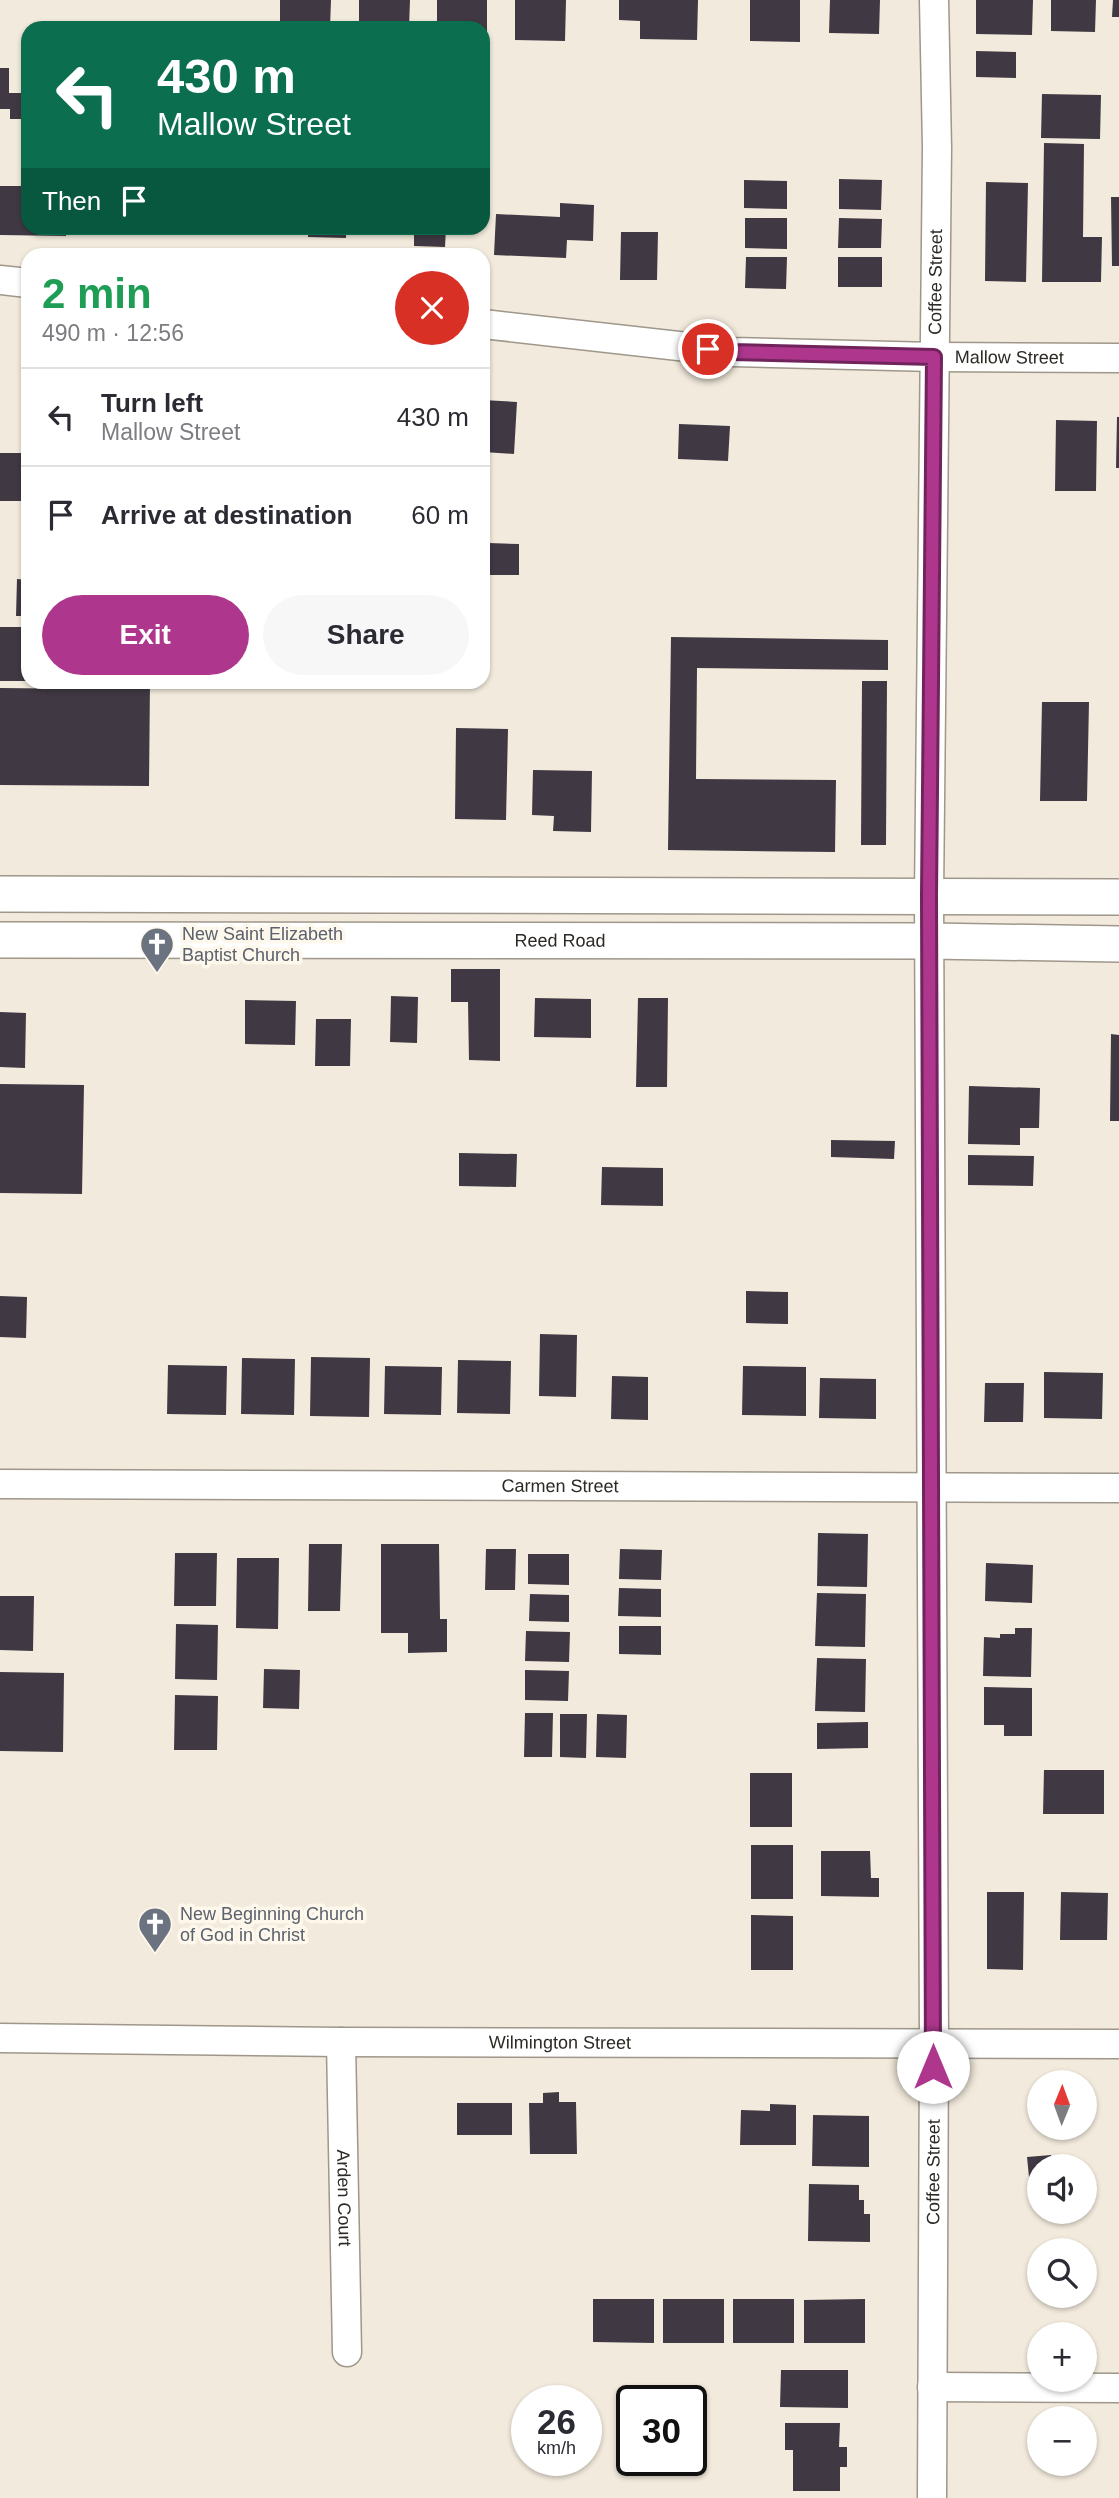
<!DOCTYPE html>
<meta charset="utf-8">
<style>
:root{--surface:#fff;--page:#f7f7f7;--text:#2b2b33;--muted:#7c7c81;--line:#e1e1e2;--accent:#ae378d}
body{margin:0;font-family:Arial,sans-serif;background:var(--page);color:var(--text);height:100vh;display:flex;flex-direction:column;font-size:26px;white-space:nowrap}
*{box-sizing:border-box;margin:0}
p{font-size:23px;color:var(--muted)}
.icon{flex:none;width:38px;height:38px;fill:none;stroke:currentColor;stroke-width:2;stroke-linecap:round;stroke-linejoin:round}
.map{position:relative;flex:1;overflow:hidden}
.side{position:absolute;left:21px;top:248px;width:469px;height:441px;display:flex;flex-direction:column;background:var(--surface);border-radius:21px;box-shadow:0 2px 5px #0004}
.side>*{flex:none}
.hud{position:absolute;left:21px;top:21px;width:469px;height:214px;border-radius:21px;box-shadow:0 2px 5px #0004;background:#0b6e4f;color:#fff;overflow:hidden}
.needle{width:46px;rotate:1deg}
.tools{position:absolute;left:1027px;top:2070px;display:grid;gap:14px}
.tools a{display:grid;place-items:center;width:70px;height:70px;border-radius:50%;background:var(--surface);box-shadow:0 2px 5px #0004;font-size:35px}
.speed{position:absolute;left:511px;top:2385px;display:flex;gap:14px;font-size:35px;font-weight:700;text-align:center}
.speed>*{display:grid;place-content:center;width:91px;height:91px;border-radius:50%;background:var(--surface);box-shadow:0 2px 5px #0004;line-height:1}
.speed small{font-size:18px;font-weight:400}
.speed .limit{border:4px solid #111;border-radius:10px;background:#fff;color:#111}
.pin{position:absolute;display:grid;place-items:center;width:60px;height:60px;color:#fff;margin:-30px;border:4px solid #fff;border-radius:50%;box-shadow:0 2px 7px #0007}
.me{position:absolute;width:77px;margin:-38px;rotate:0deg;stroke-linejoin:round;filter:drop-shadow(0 0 5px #0008)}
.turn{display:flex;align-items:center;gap:24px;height:147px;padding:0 21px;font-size:32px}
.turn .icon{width:91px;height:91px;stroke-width:2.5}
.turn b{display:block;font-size:49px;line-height:60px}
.then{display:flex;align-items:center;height:66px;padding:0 21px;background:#0003;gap:14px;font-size:26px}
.round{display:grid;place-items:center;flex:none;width:74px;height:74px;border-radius:37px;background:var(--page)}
.overview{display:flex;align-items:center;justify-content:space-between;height:119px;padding:0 21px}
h1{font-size:42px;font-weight:700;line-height:52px;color:#1e9e55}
.button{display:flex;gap:14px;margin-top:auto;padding:14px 21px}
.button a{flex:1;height:80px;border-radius:42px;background:var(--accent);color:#fff;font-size:28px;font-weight:700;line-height:80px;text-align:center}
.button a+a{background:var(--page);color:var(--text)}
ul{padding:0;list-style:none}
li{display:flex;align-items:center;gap:21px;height:98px;padding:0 21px;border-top:2px solid var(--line)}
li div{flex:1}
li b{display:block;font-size:26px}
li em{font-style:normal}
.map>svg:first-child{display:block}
</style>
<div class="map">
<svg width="1119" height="2498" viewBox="0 0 1119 2498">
<rect width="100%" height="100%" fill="#f2eadc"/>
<path fill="#403943" d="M280 0H331L330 28H280Z
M359 0H410L409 28H359Z
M437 0H487V40H483V28H437Z
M515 0H566L565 41 515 40Z
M619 0H698L697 40 640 39V21L619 20Z
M750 0H800V42L750 41Z
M830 0H880L879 34 829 33Z
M976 0H1033L1032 35 976 34Z
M1051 0H1096L1095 32 1051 31Z
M1113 0H1119V17H1112Z
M976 51 1016 52V78L976 77Z
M0 68H9V93H28V119H10V109H0Z
M1042 94 1101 95 1100 139 1041 138Z
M1044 143 1084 144 1083 237H1102L1101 282H1042Z
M839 179 882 180 881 210 839 209Z
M744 180 787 181V209L744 208Z
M986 182 1028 183 1026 282 985 281Z
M0 186H28V228H66V236L0 235Z
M1111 197H1119V266H1112Z
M560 203 594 205 593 241 567 240 566 258 494 255 496 214 560 217Z
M745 218H787V249L745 248Z
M839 218 882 219 881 248H838Z
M308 228H346V238L308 237Z
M414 228H446L445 247 414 246Z
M621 232H658L657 280H620Z
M746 257H787L786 289 745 288Z
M838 257H882V287H838Z
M483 400 517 402 514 454 483 452Z
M1117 417H1119V468H1116Z
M1056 420 1097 421 1096 491H1055Z
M679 424 730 426 728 461 678 459Z
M0 453H28V501H0Z
M489 543 519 544V575H489Z
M17 579 28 580V616H16Z
M0 627H28V681H0Z
M671 637 888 640V670L697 668 696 779 836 780 835 852 668 850Z
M862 681H887L886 845H861Z
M95 682H150L149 786 0 785V688L95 689Z
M1042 702H1089L1087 801H1040Z
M456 728 508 729 506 820 455 819Z
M533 770 592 771 591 832 553 831 554 816 532 815Z
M451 969H500V1061L469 1060 468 1002H451Z
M391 996 418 997 417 1043 390 1042Z
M535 998 591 999V1038L534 1037Z
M638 998H668L667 1087H636Z
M245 1000 296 1001 295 1045 245 1044Z
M0 1012 26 1013 25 1068 0 1067Z
M316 1019H351L350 1066H315Z
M1111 1034 1119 1035V1121H1110Z
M0 1084 84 1085 82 1194 0 1193Z
M969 1086 1040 1088 1039 1128H1020V1145L968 1144Z
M831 1140 895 1141 894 1159 831 1157Z
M459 1153 517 1154 516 1187 459 1186Z
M968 1155 1034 1156 1033 1186 968 1185Z
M602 1167 663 1168V1206L601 1205Z
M746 1291 788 1292V1324L746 1323Z
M0 1296 27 1297 26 1338 0 1337Z
M540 1334 577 1335 576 1397 539 1396Z
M311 1357 370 1358 369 1417 310 1416Z
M242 1358 295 1359 294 1415 241 1414Z
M458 1360 511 1361 510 1414 457 1413Z
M168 1365 227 1366 226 1415 167 1414Z
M385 1366 442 1367 441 1415 384 1414Z
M743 1366 806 1367V1416L742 1415Z
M1044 1372 1103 1373 1102 1419 1044 1418Z
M612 1376 648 1377V1420L611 1419Z
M820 1378 876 1379V1419L819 1418Z
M985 1383H1024L1023 1422H984Z
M818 1533 868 1534 867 1587 817 1586Z
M309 1544H342L340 1611H308Z
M381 1544H439L440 1619H447V1652L408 1653V1633H381Z
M486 1549H516L515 1590H485Z
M620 1549 662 1550 661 1580 619 1579Z
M175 1553H217L216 1606H174Z
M528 1554H569V1585L528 1584Z
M237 1558H279L278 1629 236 1628Z
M986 1563 1033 1565 1032 1603 985 1601Z
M619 1588 661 1589V1617L618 1616Z
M817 1593 866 1594 865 1647 815 1646Z
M530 1594 569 1595V1622L529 1621Z
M0 1596H34L33 1651 0 1650Z
M176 1624 218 1625 217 1680 175 1679Z
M619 1626H661V1655L619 1654Z
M1015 1628H1032L1031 1677 983 1676 984 1637 1000 1638V1634H1015Z
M526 1631 570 1632 569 1662 525 1661Z
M817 1658 866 1659 865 1712 815 1711Z
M264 1669 300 1670 299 1709 263 1708Z
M525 1670 569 1671 568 1701 525 1700Z
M0 1672 64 1673 63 1752 0 1751Z
M984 1687 1032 1688V1736H1004V1725H984Z
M175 1695 218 1696 217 1750H174Z
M525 1713H553L552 1757H524Z
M560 1714H587L586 1758 560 1757Z
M597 1714 627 1715 626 1758 596 1757Z
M868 1722V1748L817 1749V1723Z
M1044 1770H1104V1814H1043Z
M750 1773H792V1827H750Z
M751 1845H793V1899H751Z
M821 1851H870L871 1878H879V1897L821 1896Z
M987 1892H1024L1023 1970 987 1969Z
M1061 1892 1108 1893 1107 1940H1060Z
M751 1915 793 1916V1970H751Z
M559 2092V2102H576L577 2154H530L529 2103H543V2093Z
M457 2103H512V2135H457Z
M770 2104 796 2105V2145H740L741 2110 770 2111Z
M813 2115 869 2116V2167L812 2166Z
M1051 2155 1053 2166H1040V2176L1029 2177 1027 2157Z
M809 2184 859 2185V2200H864V2214H870V2242L808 2241Z
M593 2299H654V2343L593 2342Z
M663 2299H724V2343H663Z
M733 2299H794V2343H733Z
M865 2299V2343H804V2300Z
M781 2370H848V2408L780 2407Z
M785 2423H840L839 2447H847V2467H840V2491H793V2450H785Z"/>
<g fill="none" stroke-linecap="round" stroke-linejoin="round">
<g stroke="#9e978a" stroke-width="31">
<g id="minor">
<path d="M0 280 28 283"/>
<path id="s1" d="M483 324 732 352 934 357 1119 358"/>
<path id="s2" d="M0 1484 1119 1488"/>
<path id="s3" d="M0 2038 341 2042 1119 2044"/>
<path id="s4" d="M341 2042 347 2352"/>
<path d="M932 2387 1119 2388"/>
<path id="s5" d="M932 2498 934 2042 929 896 937 148 934 0"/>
</g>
</g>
<g stroke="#9e978a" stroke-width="38">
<g id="tertiary">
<path d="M0 894 1119 897"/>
<path id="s6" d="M0 940 930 941 1119 944"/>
</g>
</g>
<use href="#minor" stroke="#fff" stroke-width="28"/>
<use href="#tertiary" stroke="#fff" stroke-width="35"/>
</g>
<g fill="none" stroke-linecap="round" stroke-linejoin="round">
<g stroke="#71245c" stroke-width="18">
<path id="route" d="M708 349 732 352 934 357 929 896 933 2067"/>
</g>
<use href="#route" stroke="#ae378d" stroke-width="12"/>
</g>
<defs>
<g id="church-pin" transform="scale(1.75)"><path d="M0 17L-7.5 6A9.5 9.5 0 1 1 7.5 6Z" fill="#6b7280" stroke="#fef8ec"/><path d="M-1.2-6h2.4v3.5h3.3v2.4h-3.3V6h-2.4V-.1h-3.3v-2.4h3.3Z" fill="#fff"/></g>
</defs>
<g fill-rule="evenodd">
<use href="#church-pin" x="157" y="944"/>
<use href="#church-pin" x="155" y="1924"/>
</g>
<g text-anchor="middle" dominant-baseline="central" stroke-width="7" stroke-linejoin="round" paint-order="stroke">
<g font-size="18" fill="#2d2a25" stroke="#fef8ec">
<text stroke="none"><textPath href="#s5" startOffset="2216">Coffee Street</textPath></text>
<text stroke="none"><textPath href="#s1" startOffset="528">Mallow Street</textPath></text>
<text stroke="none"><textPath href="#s6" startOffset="560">Reed Road</textPath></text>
<text stroke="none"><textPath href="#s2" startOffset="560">Carmen Street</textPath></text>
<text stroke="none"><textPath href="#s3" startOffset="560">Wilmington Street</textPath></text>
<text stroke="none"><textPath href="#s5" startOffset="326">Coffee Street</textPath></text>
<text stroke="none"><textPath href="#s4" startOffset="156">Arden Court</textPath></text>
</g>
<g font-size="18" fill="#5b616d" stroke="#fef8ec" text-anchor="start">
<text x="182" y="934">New Saint Elizabeth<tspan x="182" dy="21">Baptist Church</tspan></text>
<text x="180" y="1914">New Beginning Church<tspan x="180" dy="21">of God in Christ</tspan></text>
</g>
</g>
</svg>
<div class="tools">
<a><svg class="needle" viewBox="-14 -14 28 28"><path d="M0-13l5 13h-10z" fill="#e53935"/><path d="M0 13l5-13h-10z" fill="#7c7c81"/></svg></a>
<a><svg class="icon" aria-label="sound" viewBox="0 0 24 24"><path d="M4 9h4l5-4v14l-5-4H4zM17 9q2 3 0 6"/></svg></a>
<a><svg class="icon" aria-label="search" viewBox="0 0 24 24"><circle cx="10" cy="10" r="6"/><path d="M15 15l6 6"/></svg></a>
<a>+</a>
<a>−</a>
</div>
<div class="speed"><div>26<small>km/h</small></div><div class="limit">30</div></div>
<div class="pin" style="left:708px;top:349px;background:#d93025"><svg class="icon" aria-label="arrive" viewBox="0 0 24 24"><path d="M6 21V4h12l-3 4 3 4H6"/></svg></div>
<svg class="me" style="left:933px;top:2067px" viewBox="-20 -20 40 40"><circle r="19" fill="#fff"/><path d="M0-13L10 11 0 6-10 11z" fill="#ae378d"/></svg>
<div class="hud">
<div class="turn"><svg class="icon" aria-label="left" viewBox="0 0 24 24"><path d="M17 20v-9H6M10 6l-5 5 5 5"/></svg><div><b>430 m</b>Mallow Street</div></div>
<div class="then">Then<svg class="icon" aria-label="arrive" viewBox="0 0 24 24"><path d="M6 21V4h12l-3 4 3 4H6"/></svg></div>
</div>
<section class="side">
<div class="overview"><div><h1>2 min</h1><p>490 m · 12:56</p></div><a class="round" style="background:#d93025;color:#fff"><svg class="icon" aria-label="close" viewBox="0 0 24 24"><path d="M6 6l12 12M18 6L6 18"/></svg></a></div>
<ul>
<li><svg class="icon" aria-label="left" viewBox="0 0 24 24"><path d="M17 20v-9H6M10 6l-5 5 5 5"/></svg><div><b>Turn left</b><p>Mallow Street</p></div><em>430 m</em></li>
<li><svg class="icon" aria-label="arrive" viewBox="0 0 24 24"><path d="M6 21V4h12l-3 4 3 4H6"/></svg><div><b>Arrive at destination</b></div><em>60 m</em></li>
</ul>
<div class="button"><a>Exit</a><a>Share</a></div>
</section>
</div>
